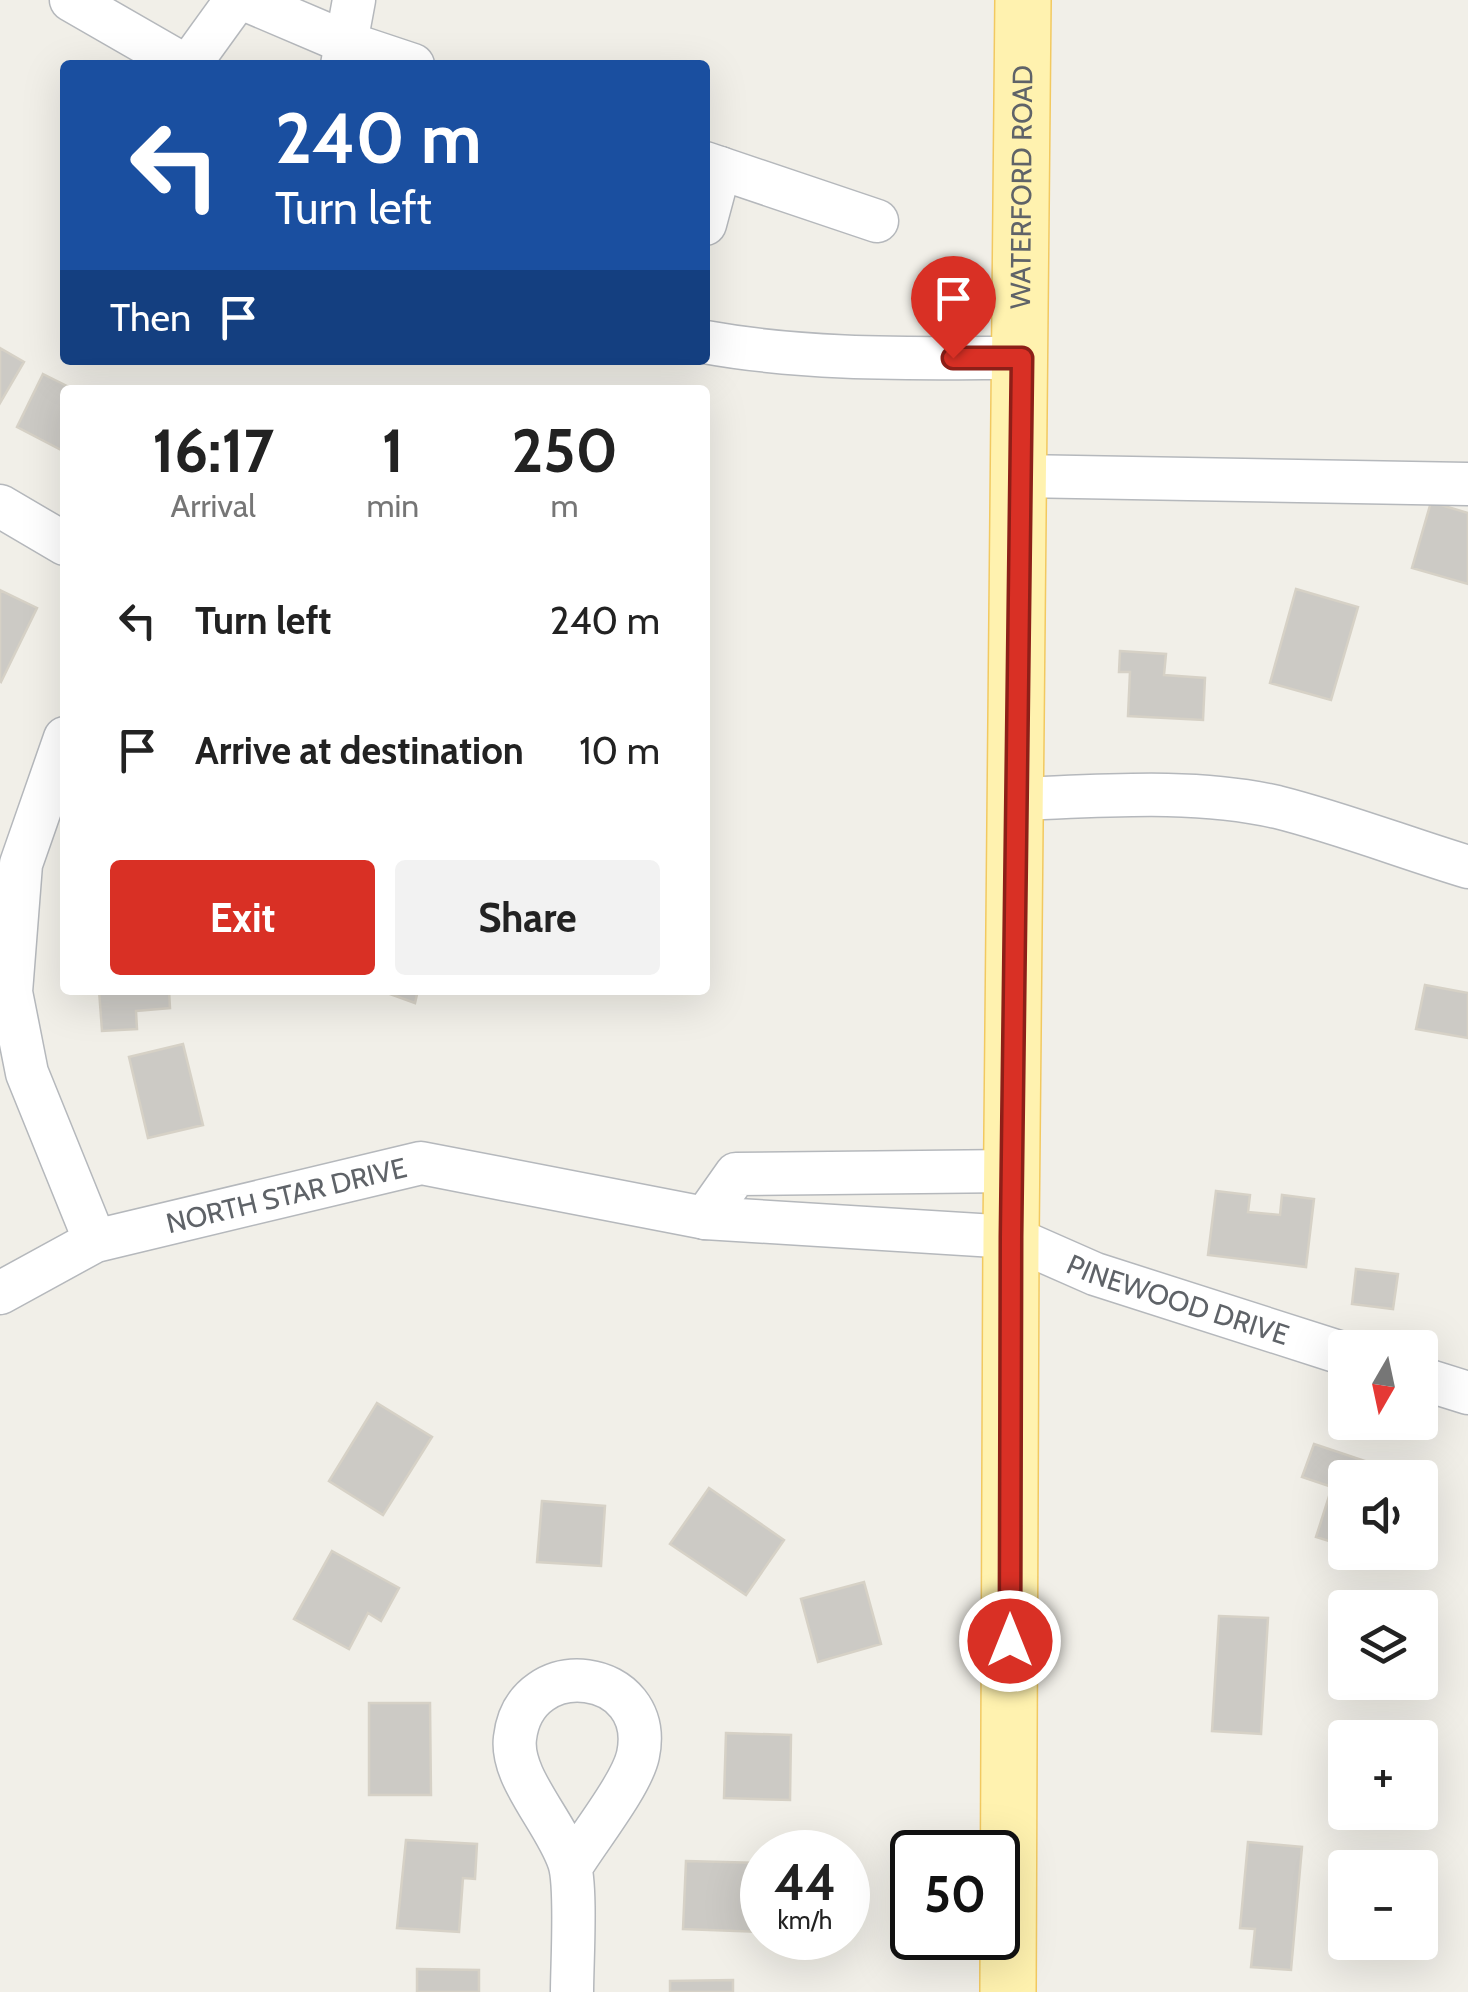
<!DOCTYPE html>
<meta charset="utf-8">
<style>
:root{--surface:#fff;--page:#f2f2f2;--text:#222;--muted:#767676;--accent:#d93025}
body{margin:0;font-family:Cabin,sans-serif;background:var(--page);color:var(--text);height:100vh;display:flex;flex-direction:column;font-size:38px;white-space:nowrap}
*{box-sizing:border-box;margin:0}
p{font-size:32px;color:var(--muted)}
.icon{flex:none;width:55px;height:55px;fill:none;stroke:currentColor;stroke-width:2;stroke-linecap:round;stroke-linejoin:round}
.map{position:relative;flex:1;overflow:hidden}
.drawer{position:absolute;left:60px;top:385px;width:650px;height:610px;display:flex;flex-direction:column;background:var(--surface);border-radius:10px;box-shadow:0 10px 40px #0002}
.drawer>*{flex:none}
.top-card{position:absolute;left:60px;top:60px;width:650px;height:305px;border-radius:10px;box-shadow:0 10px 40px #0002;background:#1a4fa0;color:#fff;overflow:hidden}
.needle{width:65px;rotate:189deg}
.fabs{position:absolute;left:1328px;top:1330px;display:grid;gap:20px}
.fabs a{display:grid;place-items:center;width:110px;height:110px;border-radius:10px;background:var(--surface);box-shadow:0 10px 40px #0002;font-size:50px}
.speed{position:absolute;left:740px;top:1830px;display:flex;gap:20px;font-size:50px;font-weight:700;text-align:center}
.speed>*{display:grid;place-content:center;width:130px;height:130px;border-radius:50%;background:var(--surface);box-shadow:0 10px 40px #0002;line-height:1}
.speed small{font-size:25px;font-weight:400}
.speed .limit{border:5px solid #111;border-radius:15px;background:#fff;color:#111}
.pin{position:absolute;display:grid;place-items:center;width:85px;height:85px;color:#fff;margin:-102px -42px;border-radius:50% 50% 50% 0;rotate:-45deg;box-shadow:0 0 10px #0007}
.pin .icon{rotate:45deg}
.me{position:absolute;width:110px;margin:-55px;rotate:0deg;stroke-linejoin:round;filter:drop-shadow(0 0 8px #0008)}
.turn{display:flex;align-items:center;gap:35px;height:210px;padding:0 50px;font-size:45px}
.turn .icon{width:130px;height:130px;stroke-width:2.5}
.turn b{display:block;font-size:70px;line-height:85px}
.then{display:flex;align-items:center;height:95px;padding:0 50px;background:#0003;gap:20px;font-size:38px}
.eta{display:flex;justify-content:space-evenly;align-items:center;height:170px;text-align:center}
.eta b{font-size:60px;font-weight:700;line-height:70px}
.cta{display:flex;gap:20px;margin-top:auto;padding:20px 50px}
.cta a{flex:1;height:115px;border-radius:10px;background:var(--accent);color:#fff;font-size:40px;font-weight:700;line-height:115px;text-align:center}
.cta a+a{background:var(--page);color:var(--text)}
ul{padding:0;list-style:none}
li{display:flex;align-items:center;gap:30px;height:130px;padding:0 50px}
li div{flex:1}
li b{display:block;font-size:38px}
li em{font-style:normal}
.map>svg:first-child{display:block}
</style>
<div class="map">
<svg width="1468" height="1992" viewBox="0 0 1468 1992">
<rect width="100%" height="100%" fill="#f1efe8"/>
<path fill="#cccac5" stroke="#d6d1c6" stroke-width="2.5" d="M0 348 24 362 0 403Z
M43 374 75 390H65V452L17 427Z
M1431 502 1468 513V584L1412 568Z
M1296 589 1358 607 1331 700 1270 683Z
M0 590 37 608 1 682 0 681Z
M1120 651 1166 654 1164 675 1205 678 1203 720 1128 716 1130 672H1119Z
M1425 985 1468 993V1038L1416 1029Z
M99 990H169L170 1008 136 1011 137 1029 102 1031Z
M379 990H418L415 1003Z
M183 1044 203 1125 148 1138 129 1057Z
M1216 1191 1250 1195 1248 1212 1280 1215 1282 1195 1314 1199 1306 1267 1208 1255Z
M1356 1269 1398 1274 1393 1309 1352 1304Z
M377 1403 432 1437 383 1515 329 1481Z
M1314 1444 1392 1470 1390 1478H1345V1546L1316 1537 1332 1487 1302 1477Z
M709 1488 784 1540 746 1595 670 1544Z
M542 1501 605 1506 601 1566 537 1562Z
M332 1551 399 1588 381 1621 368 1613 349 1649 294 1619Z
M864 1582 881 1644 818 1662 801 1599Z
M1219 1616 1268 1618 1261 1734 1212 1731Z
M369 1703H430L431 1795H369Z
M726 1733 791 1735 790 1800 724 1798Z
M406 1840 477 1844 475 1879 463 1878 459 1932 397 1928Z
M1248 1842 1302 1847 1291 1970 1251 1967 1255 1929 1240 1928Z
M686 1861 762 1863V1932L683 1929Z
M417 1969 479 1970V1992H417Z
M733 1980V1992H670V1981Z"/>
<g fill="none" stroke-linecap="round" stroke-linejoin="round">
<g stroke="#b5b8bc" stroke-width="45">
<g id="minor">
<path d="M71 0 184 65"/>
<path d="M246 0 347 43 413 65"/>
<path d="M189 65 236 0"/>
<path d="M342 65 354 0"/>
<path d="M705 163 877 221"/>
<path d="M705 224 720 168"/>
<path d="M705 342C810 361 915 358 1022 358"/>
<path d="M1020 476 1468 484"/>
<path d="M0 506 65 544"/>
<path d="M65 738 21 864 11 992 27 1073 95 1241"/>
<path d="M1016 799C1102 796 1193 788 1277 807 1341 823 1405 848 1468 867"/>
<path d="M705 1218 736 1174 1012 1171"/>
<path id="s1" d="M0 1293 95 1241 421 1163 705 1218 1011 1237 1095 1274 1345 1354"/>
<path d="M1420 1378 1468 1393"/>
<path d="M571 1867C588 1839 632 1784 638 1755 656 1668 525 1651 515 1738 510 1777 556 1822 569 1862 577 1885 572 1963 572 1992"/>
</g>
</g>
<g stroke="#f2c960" stroke-width="58">
<g id="major">
<path id="s2" d="M1008 1992 1011 1237 1023 0"/>
</g>
</g>
<use href="#minor" stroke="#fff" stroke-width="42"/>
<use href="#major" stroke="#fff2af" stroke-width="55"/>
</g>
<g fill="none" stroke-linecap="round" stroke-linejoin="round">
<g stroke="#8d1f18" stroke-width="25">
<path id="route" d="M953 358H1022L1011 1237 1010 1641"/>
</g>
<use href="#route" stroke="#d93025" stroke-width="18"/>
</g>
<g text-anchor="middle" dominant-baseline="central" stroke-width="10" stroke-linejoin="round" paint-order="stroke">
<g font-size="28" fill="#5f6368" stroke="#fff">
<text stroke="none"><textPath href="#s2" startOffset="1805">WATERFORD ROAD</textPath></text>
<text stroke="none"><textPath href="#s1" startOffset="305">NORTH STAR DRIVE</textPath></text>
<text stroke="none"><textPath href="#s1" startOffset="1218">PINEWOOD DRIVE</textPath></text>
</g>
</g>
</svg>
<div class="fabs">
<a><svg class="needle" viewBox="-14 -14 28 28"><path d="M0-13l5 13h-10z" fill="#e53935"/><path d="M0 13l5-13h-10z" fill="#767676"/></svg></a>
<a><svg class="icon" aria-label="sound" viewBox="0 0 24 24"><path d="M4 9h4l5-4v14l-5-4H4zM17 9q2 3 0 6"/></svg></a>
<a><svg class="icon" aria-label="layers" viewBox="0 0 24 24"><path d="M12 4l9 5-9 5-9-5zM3 14l9 5 9-5"/></svg></a>
<a>+</a>
<a>−</a>
</div>
<div class="speed"><div>44<small>km/h</small></div><div class="limit">50</div></div>
<div class="pin" style="left:953px;top:358px;background:#d93025"><svg class="icon" aria-label="arrive" viewBox="0 0 24 24"><path d="M6 21V4h12l-3 4 3 4H6"/></svg></div>
<svg class="me" style="left:1010px;top:1641px" viewBox="-20 -20 40 40"><circle r="17" fill="#d93025" stroke="#fff" stroke-width="3"/><path d="M0-11L8 9 0 5-8 9z" fill="#fff"/></svg>
<div class="top-card">
<div class="turn"><svg class="icon" aria-label="left" viewBox="0 0 24 24"><path d="M17 20v-9H6M10 6l-5 5 5 5"/></svg><div><b>240 m</b>Turn left</div></div>
<div class="then">Then<svg class="icon" aria-label="arrive" viewBox="0 0 24 24"><path d="M6 21V4h12l-3 4 3 4H6"/></svg></div>
</div>
<section class="drawer">
<div class="eta">
<div><b>16:17</b><p>Arrival</p></div>
<div><b>1</b><p>min</p></div>
<div><b>250</b><p>m</p></div>
</div>
<ul>
<li><svg class="icon" aria-label="left" viewBox="0 0 24 24"><path d="M17 20v-9H6M10 6l-5 5 5 5"/></svg><div><b>Turn left</b></div><em>240 m</em></li>
<li><svg class="icon" aria-label="arrive" viewBox="0 0 24 24"><path d="M6 21V4h12l-3 4 3 4H6"/></svg><div><b>Arrive at destination</b></div><em>10 m</em></li>
</ul>
<div class="cta"><a>Exit</a><a>Share</a></div>
</section>
</div>
